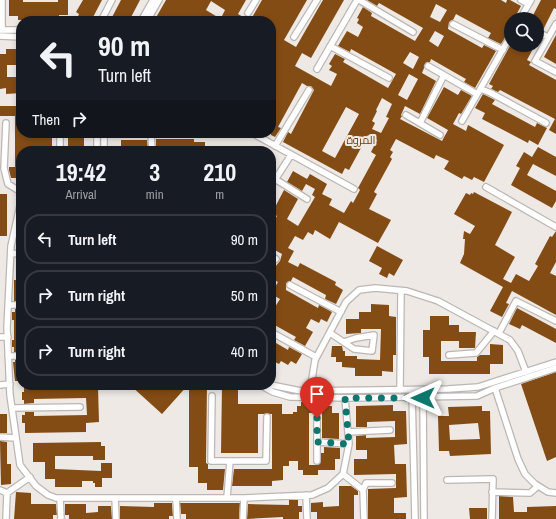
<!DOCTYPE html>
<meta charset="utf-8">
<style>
:root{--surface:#171b24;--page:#242831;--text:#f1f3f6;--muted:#9ea1a6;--line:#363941}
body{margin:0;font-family:"Archivo Narrow",Cairo,sans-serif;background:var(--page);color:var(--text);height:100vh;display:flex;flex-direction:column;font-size:15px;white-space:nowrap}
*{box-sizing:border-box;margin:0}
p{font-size:13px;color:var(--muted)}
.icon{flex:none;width:22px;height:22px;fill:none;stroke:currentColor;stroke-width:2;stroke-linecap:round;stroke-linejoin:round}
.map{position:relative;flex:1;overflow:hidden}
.side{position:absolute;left:16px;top:146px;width:260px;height:244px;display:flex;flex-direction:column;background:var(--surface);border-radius:16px;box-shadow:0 2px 6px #0003}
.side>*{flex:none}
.banner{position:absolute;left:16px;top:16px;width:260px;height:122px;border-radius:16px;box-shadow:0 2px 6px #0003;background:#171b24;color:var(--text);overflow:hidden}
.tools{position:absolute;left:504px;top:12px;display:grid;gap:8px}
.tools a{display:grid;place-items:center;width:40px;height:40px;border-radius:50%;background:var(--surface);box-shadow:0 2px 6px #0003;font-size:20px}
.pin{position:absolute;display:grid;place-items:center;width:34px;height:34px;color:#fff;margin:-41px -17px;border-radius:50% 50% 50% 0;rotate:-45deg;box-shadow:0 0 4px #0007}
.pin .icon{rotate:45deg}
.me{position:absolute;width:44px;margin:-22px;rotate:270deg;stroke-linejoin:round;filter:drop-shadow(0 0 3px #0008)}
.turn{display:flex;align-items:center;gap:14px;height:84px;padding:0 16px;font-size:18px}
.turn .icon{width:52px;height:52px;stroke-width:2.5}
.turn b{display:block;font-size:28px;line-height:34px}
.then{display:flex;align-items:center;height:38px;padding:0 16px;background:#0003;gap:8px;font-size:15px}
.eta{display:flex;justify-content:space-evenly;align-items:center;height:68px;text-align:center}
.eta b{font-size:24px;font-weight:700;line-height:28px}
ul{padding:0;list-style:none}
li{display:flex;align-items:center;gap:12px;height:50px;margin:0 8px 6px;padding:0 8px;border:2px solid var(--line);border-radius:16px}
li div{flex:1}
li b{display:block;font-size:15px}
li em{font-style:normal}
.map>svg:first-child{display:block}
</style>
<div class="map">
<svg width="556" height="519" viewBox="0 0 556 519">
<rect width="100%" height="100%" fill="#eee9e5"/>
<path fill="#844c15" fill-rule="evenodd" d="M9 0H23V2H58V0H68V15H59V20H18V16H9Z
M83 0H102L91 21H76L79 14 76 12Z
M121 0H140L129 21H110Z
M166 0H246L238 14 250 21 262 0H307L284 40 296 47 323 0H344L311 58 302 53 295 66 331 86 337 74 329 70 332 66 329 64 335 54 345 59 343 62 388 88 396 74 351 49 350 52 338 46 347 31 358 37 363 27 357 23 359 19 357 18 363 7 372 13 371 16 415 41 423 28 379 3 377 6 367 0H501L506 3 507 0H510L521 6 514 19H511V31L508 33 501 44 488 38 491 33 456 14 453 20 449 22 448 29 482 48 484 45 496 51 475 88 464 82 466 79 431 59 430 62 426 63 422 73 436 81 420 114 405 106 401 115 402 116 400 119 442 141 448 130 427 118 444 87 458 95 461 90 472 96 461 114 459 113 453 124 466 131 468 125 504 145 484 182 474 177 472 180 464 176 462 179 444 169 449 161 436 155 434 159 396 139 390 150 393 152 390 157 392 159 374 192 377 194 369 209 391 220 378 243 339 222 330 239 315 230 313 235 308 232 303 240 295 236 288 248 294 251 288 262 298 267 300 263 336 282 335 285 343 290 336 304 325 299 326 295 293 277 291 281 286 283V290L318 308 319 305 332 312 327 322 321 319 319 323 311 319 306 328 313 332 305 346 294 340 296 337 271 323V305L275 307 280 299 271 294 278 282 271 278V265L275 267 280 261 282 254 271 248V226L277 216 272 213 284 190 298 199 287 219 298 226 315 197 312 195 315 189 306 184 302 191 287 182 293 171 307 179 310 174 327 184 322 194 332 199 329 205 344 213 351 201 353 203 360 190 358 188 376 155 371 152 377 140 368 135 349 170 345 168 342 174 283 142 288 132 291 134 314 90 311 86H307L302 83 278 127 281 128 275 137 271 135V21H226L221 18 225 10 211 1 206 10 224 21H154ZM436 4 447 10 440 22 430 17ZM435 31 444 36 438 47 429 41ZM410 52 419 57 413 69 403 63ZM409 74 418 79 407 100 398 95ZM382 98 392 104 386 117 389 118 381 133 372 129 375 123 372 121 377 111 376 110ZM346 107 359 114 335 158 322 151Z
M541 0H556V9L554 8 543 30 537 28V19H531Z
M556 35V64L544 57Z
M511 44V45H535L527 60 531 62 529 65 556 80V134L549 130 555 119 500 90 498 92 491 89 493 86 489 84Z
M6 49H21V65H7V77H19V84H21V93L6 94V88L0 89V54H6Z
M483 94 495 100 492 104 535 127 537 123 547 128 538 145 529 140 528 143 482 119 485 113 475 108Z
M0 106H21V133H52V151H21V178H11L9 170V167H15V116H0Z
M68 133H84V151H68Z
M156 139H194V142H205V151H156Z
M121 140H147L148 151H121Z
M538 147 556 157V176L533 164 527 175 556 191V201L552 208 511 185 520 168 516 166 524 152 532 157Z
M474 192 512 212 495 245 515 257 503 279 511 283 516 274 529 281 538 266 535 264 550 236 552 237 556 231V262L550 273 556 276V315L512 291 506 303 509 304 502 317 490 311 503 287 460 263 464 254 465 239H463L464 231 470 234 475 226 454 214 466 193 470 195 471 193 473 194Z
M0 194H7V236H0Z
M377 246 403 260 394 276 389 273 387 278 379 274 382 268 369 261Z
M14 280H21V301H14Z
M371 304 389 305V316L396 317V355H393V372L382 371V376H355V368L342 367V362H336V357H331L332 346H342L343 351H345V356H357V359L380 360 381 329H361V333L346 334V319H359V312H371Z
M517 308 556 329V343L522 325 520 329 509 324Z
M15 309H21V352H14V347H12V340H14V320H12V312H15Z
M430 316H449V325H459V332H476L475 348H459V341H441V361H477V357L480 355H490V344L503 345V364H490V374H429V357H423V330H430Z
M271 340 288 350 289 347 302 354 296 364 291 361 288 365 281 361 279 364 271 360Z
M15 360H21V381H15L13 362H15Z
M556 372V457L547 461 521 384Z
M24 385H85V387H98L99 422 86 423V432L25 433V423H22V415H25V412H34V416L87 415 86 398 34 399V403L24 404V400H22V392H24Z
M130 385H188L162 414Z
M199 385H207L206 463 208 464V469H225L223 490H207V483H198V467H189V389L199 390Z
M222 385H233V390H238V404H282V414H293V412H297V406H301V402H328V406H332V413H339V439L322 438V413H309V465H317L320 463 321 453H324V447L340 448V459H335V470H318V475H303V470H298V461H289V466H283V480L272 481V486H232L234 469H272V414H258V453H221Z
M393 405V411H406L407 444 394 445 395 464H406L407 497 394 498V513H406V519H368V489L396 488V474L354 475V459H367V450H356V436L366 435V438L395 437V421L367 422V427H356V406Z
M482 406V411H490L491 454 450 456 449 451H439L438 416H449L448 407ZM478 423 480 439 450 440 449 425Z
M0 414H7V433H0Z
M0 441 7 442V464H11V484L1 485Z
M101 442V446H105V460H93V456H55V469L101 471V463H112V478H102V487H95V483H93V481H82V487H55V479H45V462H33V443Z
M339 486H351L358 491V495H354V519H317V512H311V503L323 502V507L339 506Z
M16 492 31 493V504H56L57 515H53V519H14Z
M499 496 513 497 514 512H527V507L556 506V519H499Z
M289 500H298V506H302V512H299V519H283V517L247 519 248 504 289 505Z
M154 503H172L173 516H169V519H120V506L154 507Z
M180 503H240L239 519H186V514H181Z
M65 504H86V513L98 512V506H111L112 519H69V515H65Z
M469 508H487V519H470Z"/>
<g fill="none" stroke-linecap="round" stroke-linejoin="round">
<g stroke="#bcb7b4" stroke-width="8">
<path id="minor" d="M359 0 413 32
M521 0 529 4
M248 13 256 0
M520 19 531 0
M101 21 112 0
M141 21 153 0
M147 21 159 0
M453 24 503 50
M556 24 535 61 556 72
M0 30H21
M2 30V0
M537 32 548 37
M0 36 21 37
M294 37 317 0
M330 46 389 78
M428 66 477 94
M317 69 357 0
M481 89 491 93 546 123
M406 115 440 135
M462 121 511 35
M6 123 4 168 8 184 21 192
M420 123 444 75
M97 133V151
M104 133V151
M151 133 152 151
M252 133 354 189
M275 146 309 90
M60 151V133
M275 179 307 199
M271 186 291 155
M486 187 556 227
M21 201 11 246 7 328 10 395 20 465 36 486 48 495 56 498H244L312 495 328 488 343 474 349 444 345 398
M11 254 21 253
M271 256 276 259
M290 285 341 312
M8 305H21
M271 332 316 357
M330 333 354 349 372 351 374 335 356 338 344 342
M499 333 516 301 556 321
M0 337H8
M449 355 476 353 494 331
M8 356H21
M0 385 10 384
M260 385 273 392 290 397 351 398 477 396 495 388 556 368
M271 385 301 391 448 389 478 387 556 362
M495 388 518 459 525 474 535 484 548 492 556 493
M400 390 401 291
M310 391 315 360 346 302 359 290 375 288 407 291 438 301 510 340 518 351 526 372
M412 394 415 519
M423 395 424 519
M212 396 211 461H266L267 417
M12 408 80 407
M317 418V461
M348 432 390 430
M0 437 16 438
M317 442 349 444
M343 474 363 490 364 519
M447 480 493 479 492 519
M0 490 7 493
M363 490 366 483H392
M492 492 530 493 538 486
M306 495 307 519
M60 498 61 519
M115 498 116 519
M176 498 177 519
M227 498 230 461
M6 519 7 493 30 477
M243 519 244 498"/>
</g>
<use href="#minor" stroke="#fff" stroke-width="5.5"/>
</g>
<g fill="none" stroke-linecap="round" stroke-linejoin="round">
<path stroke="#0f766e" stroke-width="7" stroke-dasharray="0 12.6" d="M317 418V442L349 444 345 398H423"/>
</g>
<g text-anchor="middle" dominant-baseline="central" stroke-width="4" stroke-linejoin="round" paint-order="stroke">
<g font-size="11" fill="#743d00" stroke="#eee9e5">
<text x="361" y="140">المروة</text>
</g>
</g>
</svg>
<div class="tools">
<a><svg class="icon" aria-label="search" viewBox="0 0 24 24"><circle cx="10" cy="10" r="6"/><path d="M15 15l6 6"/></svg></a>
</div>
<div class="pin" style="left:317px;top:418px;background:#d93025"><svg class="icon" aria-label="arrive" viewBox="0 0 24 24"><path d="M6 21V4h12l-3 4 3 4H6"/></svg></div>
<svg class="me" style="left:423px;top:398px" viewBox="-20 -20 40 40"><path d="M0-17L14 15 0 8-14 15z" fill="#0f766e" stroke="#fff" stroke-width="4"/></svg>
<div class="banner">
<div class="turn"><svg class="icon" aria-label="left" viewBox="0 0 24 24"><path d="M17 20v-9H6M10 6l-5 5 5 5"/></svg><div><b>90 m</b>Turn left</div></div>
<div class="then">Then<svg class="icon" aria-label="right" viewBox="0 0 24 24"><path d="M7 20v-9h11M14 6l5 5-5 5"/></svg></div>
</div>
<section class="side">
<div class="eta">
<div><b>19:42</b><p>Arrival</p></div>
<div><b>3</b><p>min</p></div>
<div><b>210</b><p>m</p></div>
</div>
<ul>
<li><svg class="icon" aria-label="left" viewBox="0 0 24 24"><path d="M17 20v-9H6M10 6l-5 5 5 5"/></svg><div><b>Turn left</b></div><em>90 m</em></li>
<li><svg class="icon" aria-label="right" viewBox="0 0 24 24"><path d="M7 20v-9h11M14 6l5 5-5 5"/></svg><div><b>Turn right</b></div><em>50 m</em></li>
<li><svg class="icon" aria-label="right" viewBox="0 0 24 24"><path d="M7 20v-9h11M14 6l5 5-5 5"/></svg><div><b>Turn right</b></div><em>40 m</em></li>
</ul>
</section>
</div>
